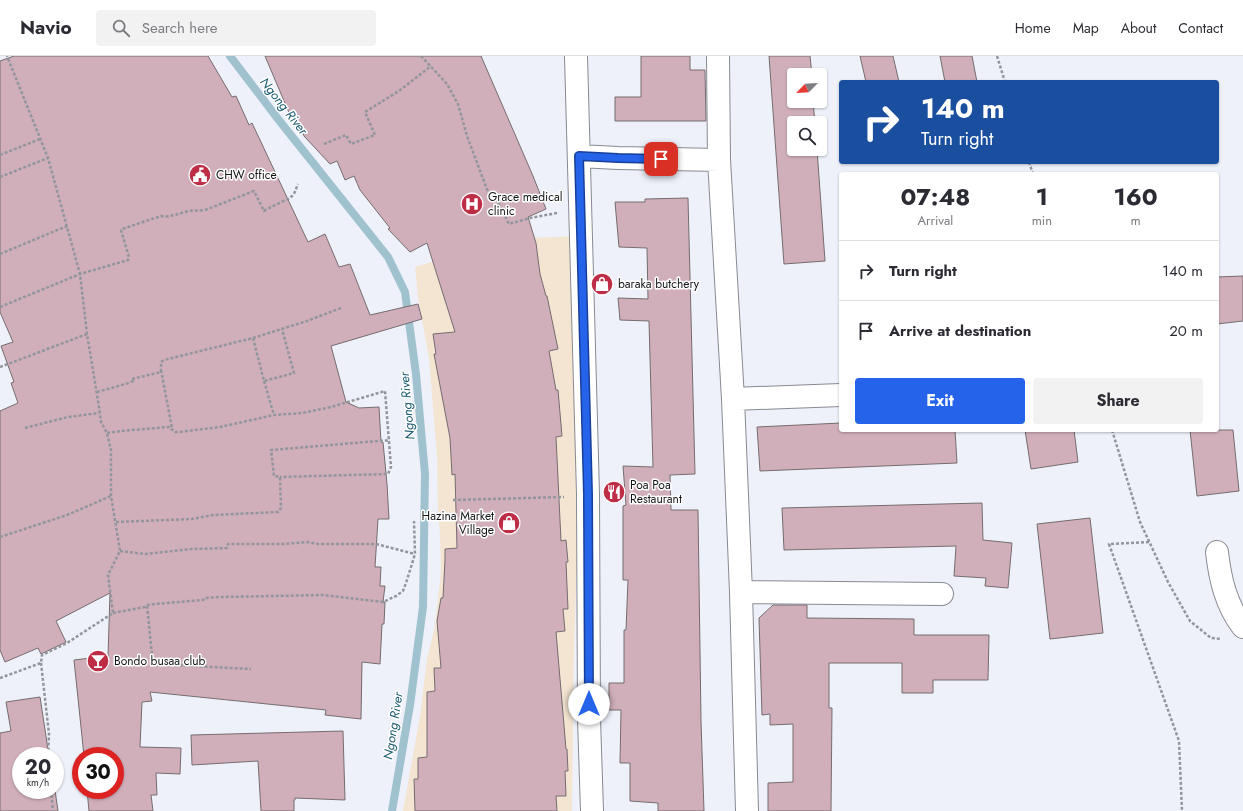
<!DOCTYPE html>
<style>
:root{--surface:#fff;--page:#f2f2f3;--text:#2b2b33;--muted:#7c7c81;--line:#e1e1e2;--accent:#2563eb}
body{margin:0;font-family:Jost,sans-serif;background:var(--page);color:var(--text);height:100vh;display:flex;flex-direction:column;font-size:15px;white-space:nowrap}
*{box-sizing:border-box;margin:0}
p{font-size:13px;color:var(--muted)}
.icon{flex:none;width:22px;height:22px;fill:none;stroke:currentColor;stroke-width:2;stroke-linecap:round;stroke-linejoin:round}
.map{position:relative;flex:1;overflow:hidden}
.sheet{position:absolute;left:839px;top:116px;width:380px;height:260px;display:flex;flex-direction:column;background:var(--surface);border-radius:4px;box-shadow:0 1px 3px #0004}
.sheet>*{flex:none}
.banner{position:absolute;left:839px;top:24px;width:380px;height:84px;border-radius:4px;box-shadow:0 1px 3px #0004;background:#1a4fa0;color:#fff;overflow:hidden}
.needle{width:26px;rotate:246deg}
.tools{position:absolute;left:787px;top:12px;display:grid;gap:8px}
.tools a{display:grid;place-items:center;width:40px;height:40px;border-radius:4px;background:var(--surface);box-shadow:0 1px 3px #0004;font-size:20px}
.speed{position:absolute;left:12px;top:691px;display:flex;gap:8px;font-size:20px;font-weight:700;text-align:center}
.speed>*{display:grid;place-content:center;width:52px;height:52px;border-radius:50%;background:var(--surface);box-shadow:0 1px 3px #0004;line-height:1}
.speed small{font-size:10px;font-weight:400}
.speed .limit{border:6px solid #d22;background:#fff;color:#111}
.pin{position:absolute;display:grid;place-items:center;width:34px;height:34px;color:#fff;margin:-17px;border-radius:8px;box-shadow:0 2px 6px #0006}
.me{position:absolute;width:44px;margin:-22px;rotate:0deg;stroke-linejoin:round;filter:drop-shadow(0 0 3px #0008)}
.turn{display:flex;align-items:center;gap:14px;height:84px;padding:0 16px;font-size:18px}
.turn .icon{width:52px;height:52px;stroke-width:2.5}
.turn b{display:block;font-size:28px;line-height:34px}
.eta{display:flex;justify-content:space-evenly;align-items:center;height:68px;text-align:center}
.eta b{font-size:24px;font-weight:700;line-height:28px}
.primary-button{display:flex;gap:8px;margin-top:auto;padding:8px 16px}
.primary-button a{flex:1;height:46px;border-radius:4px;background:var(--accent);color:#fff;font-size:16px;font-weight:700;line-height:46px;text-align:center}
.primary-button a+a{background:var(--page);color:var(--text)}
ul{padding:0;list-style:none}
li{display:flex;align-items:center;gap:12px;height:60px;padding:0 16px;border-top:1px solid var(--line)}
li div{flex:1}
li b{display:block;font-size:15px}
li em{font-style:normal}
header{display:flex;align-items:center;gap:24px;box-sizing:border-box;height:56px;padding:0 20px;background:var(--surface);border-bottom:1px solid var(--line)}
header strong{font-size:19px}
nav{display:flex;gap:22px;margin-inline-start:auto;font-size:14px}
.search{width:280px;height:36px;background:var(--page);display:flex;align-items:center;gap:10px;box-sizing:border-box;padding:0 14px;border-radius:4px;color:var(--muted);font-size:15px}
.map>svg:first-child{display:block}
</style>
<header>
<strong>Navio</strong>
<div class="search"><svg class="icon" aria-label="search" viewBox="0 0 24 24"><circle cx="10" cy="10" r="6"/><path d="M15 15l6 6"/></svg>Search here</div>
<nav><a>Home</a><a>Map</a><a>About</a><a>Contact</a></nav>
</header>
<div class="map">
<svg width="1243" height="755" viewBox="0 0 1243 755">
<rect width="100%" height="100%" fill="#eef1fa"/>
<path fill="#f3e5d2" d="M575 180 578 477 574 590 572 755H403L420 660 427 603 435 570 441 515 440 478 438 458 437 400 429 302 418 242 415 211 506 183Z"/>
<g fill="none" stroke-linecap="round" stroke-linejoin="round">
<path stroke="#9fc2ce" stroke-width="8" d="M230 0 278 63 388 201 405 236 416 318 425 418 423 551 410 649 392 755"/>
</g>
<path fill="#d0afbb" stroke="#756c6f" d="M14 0H208L232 41 236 40 249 69 252 67 308 186 325 178 339 211 350 208 370 259 418 248 422 263 331 290 346 346 359 352 379 351 381 386H383L387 428 389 463H378L375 511H381L380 530H385L383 546H385L384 568H382L380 608 362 606 361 663 325 659 326 654 150 636 152 645 142 646 140 691 181 692 180 718 156 717 157 739H151L153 755H89L87 734H115V700H84L74 604 108 600 110 537 56 565 66 586 41 598 38 592 5 606 0 594V355L18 347 11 327 14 326 1 290 13 286 0 256V5Z
M265 0H481L533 120 546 153 528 161 536 187 540 218 546 240H547L558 293 549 295 556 334H558L562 380 556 381 561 485 566 484 568 506H566L568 553H563L565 575 556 576 566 693H567L568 715H565L566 740H556L557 755H415L414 723H418V702L427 701V636L435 635 434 612H441L437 565 441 542H443L445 504V493L457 492 455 418 452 419 450 382 434 298H436L433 278 455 276 427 187 410 196 388 173 390 172 360 134 354 120 345 124 337 105 330 108 304 80 294 57 290 59Z
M641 0H690V14H705L706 65H615V41H641Z
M769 0H810L812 19H794V45H813L815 67H794V93H817L825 205 784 208Z
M860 0H893L899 26H866Z
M940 0H972L977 26H945Z
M688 142 695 418 670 419 671 454H698L701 665 704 755H658V747L630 745V707H620L621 654H609V627H624V574H626L628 524H623V450L626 449 623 410 653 411 649 265 620 264 618 242 648 243 647 192 619 191 615 146H645V143Z
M1243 220V265L1217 268V221Z
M841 367V374H955L957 407 760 415 757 371Z
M1025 374H1074L1078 406 1031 413Z
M1190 374H1233L1239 435 1197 440Z
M982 447 983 484 1012 487 1008 532 985 530 986 522 954 520 956 490 784 494 782 452Z
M1090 462 1103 577 1050 583 1037 468Z
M773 549H807V562L914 563V579H989L988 624H933V637H902V607H829V652H832L831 755H768V727L793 726V668L770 669V658L762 659 759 562Z
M40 641 49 700H21V734H55L58 755H0V677L11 675 6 646Z
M343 675 345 744 295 742V744H294V755H261L258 705 192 709 191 679Z"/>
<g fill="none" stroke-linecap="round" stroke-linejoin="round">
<g stroke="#888a92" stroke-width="24">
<path id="minor" d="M576 0 588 438 589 663 592 755
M718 0 719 104 733 343 741 536 747 755
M579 100 618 102 719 104
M733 343 841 339
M1217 496C1220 523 1226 549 1243 571
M741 536 942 538"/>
</g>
<path stroke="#93959c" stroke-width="2.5" stroke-dasharray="3 2" stroke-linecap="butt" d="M421 0 447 28 458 48 467 80 488 136 492 142 496 143 497 144 509 168 530 162 557 157
M997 0 1005 26
M324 88 346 79 351 88 375 79 365 56 399 35 431 10
M0 99 40 83
M1029 106 1033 118
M0 121 48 102
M0 198 67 170
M0 251 80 218 128 204 129 201 121 174 122 173 161 160C170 162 179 157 189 155 194 154 199 155 205 154L254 135 264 155 265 154 290 142 294 138 298 128
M253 282 264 325 294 317 282 273
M0 311 87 278
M161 314 172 372
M264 325 274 359
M97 336 129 327 133 325 132 323 161 316V306L164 304 253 282 307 265 341 252
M25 372 68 361 99 357
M1112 374 1140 466 1168 526 1190 565 1211 582 1221 583
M107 377 121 375 169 371 175 376H179L220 371 274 359 302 357 331 351 385 335 391 411 388 418 280 421
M453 444 564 441
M116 466 192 463 213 459 278 456 281 452 280 421 274 420 271 394 390 384
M0 481 67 459 111 440
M1149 486 1109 488 1179 685 1182 755
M120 495 145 498 192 493 227 492 228 488H283L308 486 318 488H376L415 498
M147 550 153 608 251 613
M113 557 145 551 148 549 155 548 203 544 205 542 220 541 323 539 383 546 396 540 403 535 406 527 415 498 414 465
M41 607 49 678 48 700
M0 622 41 607 42 599 67 587 113 557 108 519 120 495 111 440V394L107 377 101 366 99 351 87 278 80 218 48 102 7 0
M51 734 53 755"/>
<use href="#minor" stroke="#fff" stroke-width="22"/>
</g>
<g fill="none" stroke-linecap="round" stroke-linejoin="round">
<g stroke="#184099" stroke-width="10">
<path id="route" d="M589 648 588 438 579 100 618 102 661 103"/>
</g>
<use href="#route" stroke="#2563eb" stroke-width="7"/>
</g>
<defs>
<g id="civic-disc" transform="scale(1.15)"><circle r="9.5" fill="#be2d46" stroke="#fff"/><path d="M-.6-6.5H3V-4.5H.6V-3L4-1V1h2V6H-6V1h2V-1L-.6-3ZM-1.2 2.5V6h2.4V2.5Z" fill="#fff"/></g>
<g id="hospital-disc" transform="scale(1.15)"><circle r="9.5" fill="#be2d46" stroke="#fff"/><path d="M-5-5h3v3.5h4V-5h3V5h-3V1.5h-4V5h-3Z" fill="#fff"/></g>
<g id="shop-disc" transform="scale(1.15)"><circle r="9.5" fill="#be2d46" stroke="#fff"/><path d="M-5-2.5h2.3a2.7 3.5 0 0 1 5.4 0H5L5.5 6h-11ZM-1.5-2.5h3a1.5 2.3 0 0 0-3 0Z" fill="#fff"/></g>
<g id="restaurant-disc" transform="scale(1.15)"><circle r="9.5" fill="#be2d46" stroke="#fff"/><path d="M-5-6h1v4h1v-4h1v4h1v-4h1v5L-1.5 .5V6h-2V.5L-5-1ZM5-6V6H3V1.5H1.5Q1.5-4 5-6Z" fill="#fff"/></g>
<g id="bar-disc" transform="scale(1.15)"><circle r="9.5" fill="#be2d46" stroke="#fff"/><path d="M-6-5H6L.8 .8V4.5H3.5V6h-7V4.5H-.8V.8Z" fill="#fff"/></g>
</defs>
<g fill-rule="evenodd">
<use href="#civic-disc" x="200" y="119"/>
<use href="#hospital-disc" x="472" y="148"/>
<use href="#shop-disc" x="602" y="228"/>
<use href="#restaurant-disc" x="614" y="436"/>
<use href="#shop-disc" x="509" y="467"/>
<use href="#bar-disc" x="98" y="605"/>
</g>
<g text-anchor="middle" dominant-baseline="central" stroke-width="3" stroke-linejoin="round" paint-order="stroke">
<g font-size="12" fill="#131417" stroke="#fff" text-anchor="start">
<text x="216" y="119">CHW office</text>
<text x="488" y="141">Grace medical<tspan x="488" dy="14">clinic</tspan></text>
<text x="618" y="228">baraka butchery</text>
<text x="630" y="429">Poa Poa<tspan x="630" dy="14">Restaurant</tspan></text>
<text x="494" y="460" text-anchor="end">Hazina Market<tspan x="494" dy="14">Village</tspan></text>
<text x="114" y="605">Bondo busaa club</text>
</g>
<g font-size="13" font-style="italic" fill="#195b6e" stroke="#fff">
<text transform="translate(284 50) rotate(52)">Ngong River</text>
<text transform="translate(407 350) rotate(-95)">Ngong River</text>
<text transform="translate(393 670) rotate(-81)">Ngong River</text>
</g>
</g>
</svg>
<div class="tools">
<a><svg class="needle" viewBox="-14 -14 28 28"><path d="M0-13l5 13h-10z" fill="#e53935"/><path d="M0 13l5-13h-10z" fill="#7c7c81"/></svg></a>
<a><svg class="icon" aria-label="search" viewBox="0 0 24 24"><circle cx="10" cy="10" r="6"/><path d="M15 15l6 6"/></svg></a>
</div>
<div class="speed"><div>20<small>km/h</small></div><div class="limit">30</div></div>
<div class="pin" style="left:661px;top:103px;background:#d93025"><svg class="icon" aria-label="arrive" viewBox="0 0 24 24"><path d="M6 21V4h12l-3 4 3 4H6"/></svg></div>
<svg class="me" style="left:589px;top:648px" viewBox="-20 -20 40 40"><circle r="19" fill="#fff"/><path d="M0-13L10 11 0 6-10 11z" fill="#2563eb"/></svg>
<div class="banner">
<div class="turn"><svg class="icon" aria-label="right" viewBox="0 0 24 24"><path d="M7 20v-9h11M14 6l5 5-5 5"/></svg><div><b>140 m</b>Turn right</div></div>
</div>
<section class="sheet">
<div class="eta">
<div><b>07:48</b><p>Arrival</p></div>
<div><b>1</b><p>min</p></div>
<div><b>160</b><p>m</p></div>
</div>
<ul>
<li><svg class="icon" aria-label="right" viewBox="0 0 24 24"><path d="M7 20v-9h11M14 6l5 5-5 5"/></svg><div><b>Turn right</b></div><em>140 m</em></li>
<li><svg class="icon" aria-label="arrive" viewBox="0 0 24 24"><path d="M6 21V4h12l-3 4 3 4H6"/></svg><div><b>Arrive at destination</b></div><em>20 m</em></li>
</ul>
<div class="primary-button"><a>Exit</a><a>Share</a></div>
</section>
</div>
